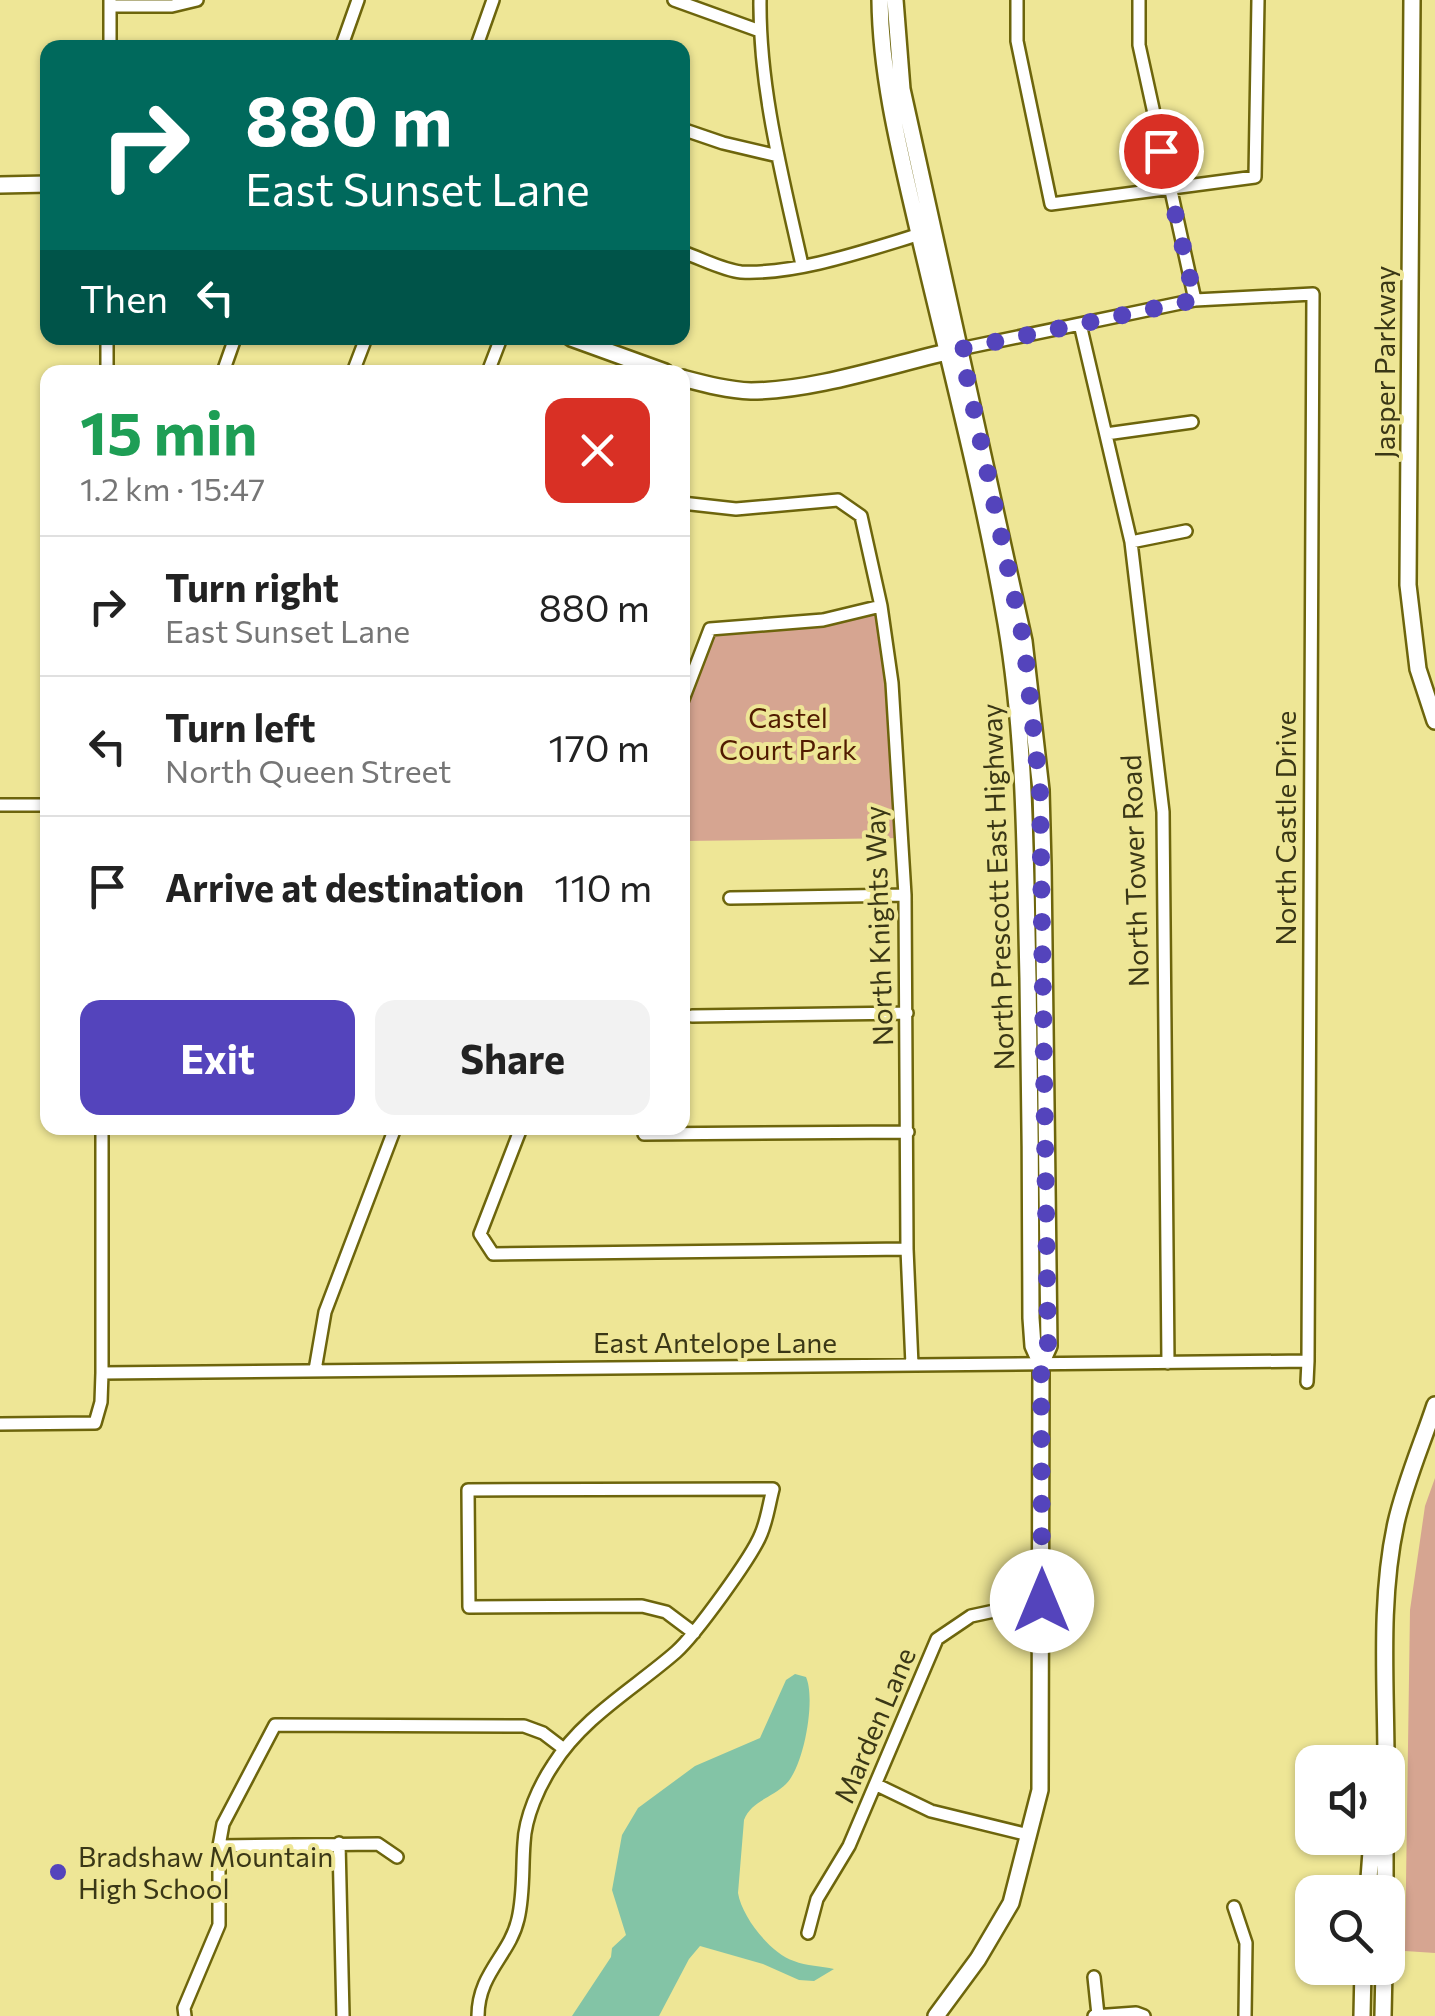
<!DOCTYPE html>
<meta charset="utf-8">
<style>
:root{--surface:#fff;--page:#f2f2f2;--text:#222;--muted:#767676;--line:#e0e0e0;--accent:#5444bc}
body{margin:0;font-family:Commissioner,sans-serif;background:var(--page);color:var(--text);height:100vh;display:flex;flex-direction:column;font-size:38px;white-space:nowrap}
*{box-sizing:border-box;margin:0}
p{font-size:32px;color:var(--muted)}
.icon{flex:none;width:55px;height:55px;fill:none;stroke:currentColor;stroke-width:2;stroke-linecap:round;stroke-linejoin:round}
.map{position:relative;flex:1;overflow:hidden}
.side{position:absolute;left:40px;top:365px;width:650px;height:770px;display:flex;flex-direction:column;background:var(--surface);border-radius:20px;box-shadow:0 2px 8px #0004}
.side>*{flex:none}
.guide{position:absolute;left:40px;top:40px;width:650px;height:305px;border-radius:20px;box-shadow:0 2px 8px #0004;background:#00695c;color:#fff;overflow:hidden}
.buttons{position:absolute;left:1295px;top:1745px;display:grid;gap:20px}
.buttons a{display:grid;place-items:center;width:110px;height:110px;border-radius:20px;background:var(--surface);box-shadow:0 2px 8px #0004;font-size:50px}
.pin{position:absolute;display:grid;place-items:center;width:85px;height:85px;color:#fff;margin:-42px;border:5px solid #fff;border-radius:50%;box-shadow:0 2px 10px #0007}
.me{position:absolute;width:110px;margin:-55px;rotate:0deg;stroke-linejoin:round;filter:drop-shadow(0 0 8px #0008)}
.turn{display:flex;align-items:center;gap:35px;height:210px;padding:0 40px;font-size:45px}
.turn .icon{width:130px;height:130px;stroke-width:2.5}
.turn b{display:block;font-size:70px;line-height:85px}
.then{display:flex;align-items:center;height:95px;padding:0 40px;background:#0003;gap:20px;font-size:38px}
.round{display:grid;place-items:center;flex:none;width:105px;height:105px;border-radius:20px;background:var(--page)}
.head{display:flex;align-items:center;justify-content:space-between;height:170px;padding:0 40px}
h1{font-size:60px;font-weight:700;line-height:75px;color:#1e9e55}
.button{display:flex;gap:20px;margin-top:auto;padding:20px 40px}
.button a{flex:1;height:115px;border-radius:20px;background:var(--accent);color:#fff;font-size:40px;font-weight:700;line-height:115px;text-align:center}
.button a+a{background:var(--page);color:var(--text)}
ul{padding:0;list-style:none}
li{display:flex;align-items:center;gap:30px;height:140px;padding:0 40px;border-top:2px solid var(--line)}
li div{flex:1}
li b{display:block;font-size:38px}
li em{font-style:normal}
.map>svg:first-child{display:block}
</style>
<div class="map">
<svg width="1435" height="2016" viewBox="0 0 1435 2016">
<rect width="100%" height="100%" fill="#eee696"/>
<path fill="#d6a591" d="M881 606 902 838 683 841 682 702 710 629Z
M1435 1478V1953L1405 1951 1410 1610 1425 1506Z"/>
<path fill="#83c4a6" d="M795 1674 806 1677C816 1699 804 1767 786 1784 772 1798 751 1801 744 1820L738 1893C742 1917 770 1953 794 1961 806 1966 822 1966 834 1969L814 1981 799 1980 763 1964 700 1946 689 1959 659 2016H572L611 1957 612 1948 626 1935 612 1890 622 1835 638 1808 695 1766 760 1738 786 1680Z"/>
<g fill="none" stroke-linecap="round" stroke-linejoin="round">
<g stroke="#6d650c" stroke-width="16">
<path id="street" d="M674 0 760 31
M760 0C759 89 783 179 802 265
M1017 0V41L1051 204 1255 177 1258 0
M1139 0V45L1195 300
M110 6H172L197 0
M110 48V0
M341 48 358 0
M476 48 493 0
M682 129 723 143 778 156
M682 252C701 258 722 270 741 272 797 275 870 249 924 233
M1080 324 1131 542 1163 812 1168 1363
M955 350 1195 300 1313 294 1308 1361
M107 372V338
M223 372 235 338
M353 372 366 338
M488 372 501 338
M1106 434 1192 422
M682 503 736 509 838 500 861 516 881 606 892 683 905 895 907 1249 912 1365
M1131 542 1186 531
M682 702 710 629 823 620 881 606
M0 805H48
M730 898 905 895
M692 1016 907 1013
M521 1128 480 1234 493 1254 907 1249
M644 1134 908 1132
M315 1370 325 1312 395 1128
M102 1373 1308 1361 1307 1382
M0 1424 95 1423 101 1402 102 1373V1128
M877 1785 931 1811 1029 1835
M339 1843 343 2016
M219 1846 378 1844 397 1857
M1234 1907 1246 1943 1245 2016
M808 1933 817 1899 849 1846 937 1639 971 1616 1041 1601
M1094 1977 1098 2015
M185 2016 184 2008 219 1925V1846L223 1824 275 1725 524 1726 543 1733 564 1749
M478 2016C478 1973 510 1955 518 1919 524 1894 522 1868 524 1843 525 1817 539 1786 553 1765 583 1717 635 1688 676 1652 695 1635 752 1557 761 1534 767 1520 769 1504 773 1489L468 1490 469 1607 642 1606 666 1612 694 1633
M1094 2016 1136 2013 1144 2016"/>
</g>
<g stroke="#6d650c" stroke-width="20">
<path id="secondary" d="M880 0C881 81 902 160 920 238 950 366 984 494 1006 623 1026 740 1025 859 1028 978 1030 1091 1031 1205 1031 1318L1033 1346 1041 1364
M895 0 902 89 1024 641 1041 790 1043 866 1049 1346 1041 1364 1040 1790 1011 1903 978 1959 936 2016
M1412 0 1408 585 1418 669 1435 721
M0 185 48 184
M571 338 665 372
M682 378C705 384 727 390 751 391 814 391 893 364 955 350
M1386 1762C1386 1683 1379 1601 1396 1523 1405 1483 1422 1444 1435 1405
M1368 1892 1372 1838
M1385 1892V1838
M1362 2016 1363 1968
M1383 2016 1384 1968"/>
</g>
<use href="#street" stroke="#fff" stroke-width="11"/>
<use href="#secondary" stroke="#fff" stroke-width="15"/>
</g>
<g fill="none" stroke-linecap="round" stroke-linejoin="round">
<path stroke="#5444bc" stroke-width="18" stroke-dasharray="0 32.4" d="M1042 1601 1041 1364 1048 1346 1040 790 1024 642 961 349 1195 300 1161 151"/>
</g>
<circle fill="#5444bc" stroke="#eee696" stroke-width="4" cx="58" cy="1872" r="10"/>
<g text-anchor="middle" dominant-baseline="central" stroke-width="8" stroke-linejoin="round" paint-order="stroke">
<g font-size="28" fill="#3a3716" stroke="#eee696">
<text transform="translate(1384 362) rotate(-90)">Jasper Parkway</text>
<text transform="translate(1285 828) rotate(-90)">North Castle Drive</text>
<text transform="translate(1134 871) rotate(-92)">North Tower Road</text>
<text transform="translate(997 887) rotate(-92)">North Prescott East Highway</text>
<text transform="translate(878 926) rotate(-92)">North Knights Way</text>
<text x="715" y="1342">East Antelope Lane</text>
<text transform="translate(874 1725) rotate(-67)">Marden Lane</text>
</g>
<g font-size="28" fill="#511b01" stroke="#eee696">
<text x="788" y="717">Castel<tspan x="788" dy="32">Court Park</tspan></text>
</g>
<g font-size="28" fill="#3a3716" stroke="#eee696" text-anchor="start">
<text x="78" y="1856">Bradshaw Mountain<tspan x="78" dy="32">High School</tspan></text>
</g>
</g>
</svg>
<div class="buttons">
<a><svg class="icon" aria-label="sound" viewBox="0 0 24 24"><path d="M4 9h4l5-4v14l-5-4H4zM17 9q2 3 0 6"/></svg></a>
<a><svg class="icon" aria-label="search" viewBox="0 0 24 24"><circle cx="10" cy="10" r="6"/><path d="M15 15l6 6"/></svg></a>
</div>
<div class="pin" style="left:1161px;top:151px;background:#d93025"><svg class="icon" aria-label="arrive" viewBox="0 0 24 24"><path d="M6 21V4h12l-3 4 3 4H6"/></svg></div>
<svg class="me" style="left:1042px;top:1601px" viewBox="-20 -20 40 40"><circle r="19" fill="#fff"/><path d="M0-13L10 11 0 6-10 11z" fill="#5444bc"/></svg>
<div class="guide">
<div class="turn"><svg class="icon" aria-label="right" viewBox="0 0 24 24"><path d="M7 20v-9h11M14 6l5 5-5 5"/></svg><div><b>880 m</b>East Sunset Lane</div></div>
<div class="then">Then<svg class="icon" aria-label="left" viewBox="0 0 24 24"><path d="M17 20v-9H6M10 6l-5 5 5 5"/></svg></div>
</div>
<section class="side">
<div class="head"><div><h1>15 min</h1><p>1.2 km · 15:47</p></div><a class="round" style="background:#d93025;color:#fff"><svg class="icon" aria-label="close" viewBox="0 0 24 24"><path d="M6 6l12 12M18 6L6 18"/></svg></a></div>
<ul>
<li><svg class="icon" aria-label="right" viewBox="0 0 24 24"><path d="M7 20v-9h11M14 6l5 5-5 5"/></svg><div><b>Turn right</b><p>East Sunset Lane</p></div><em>880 m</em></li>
<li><svg class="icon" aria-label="left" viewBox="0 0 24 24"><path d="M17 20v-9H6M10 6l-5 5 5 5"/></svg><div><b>Turn left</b><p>North Queen Street</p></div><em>170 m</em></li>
<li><svg class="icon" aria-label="arrive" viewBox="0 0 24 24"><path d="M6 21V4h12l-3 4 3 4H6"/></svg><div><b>Arrive at destination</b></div><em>110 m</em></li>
</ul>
<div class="button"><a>Exit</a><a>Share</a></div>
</section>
</div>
